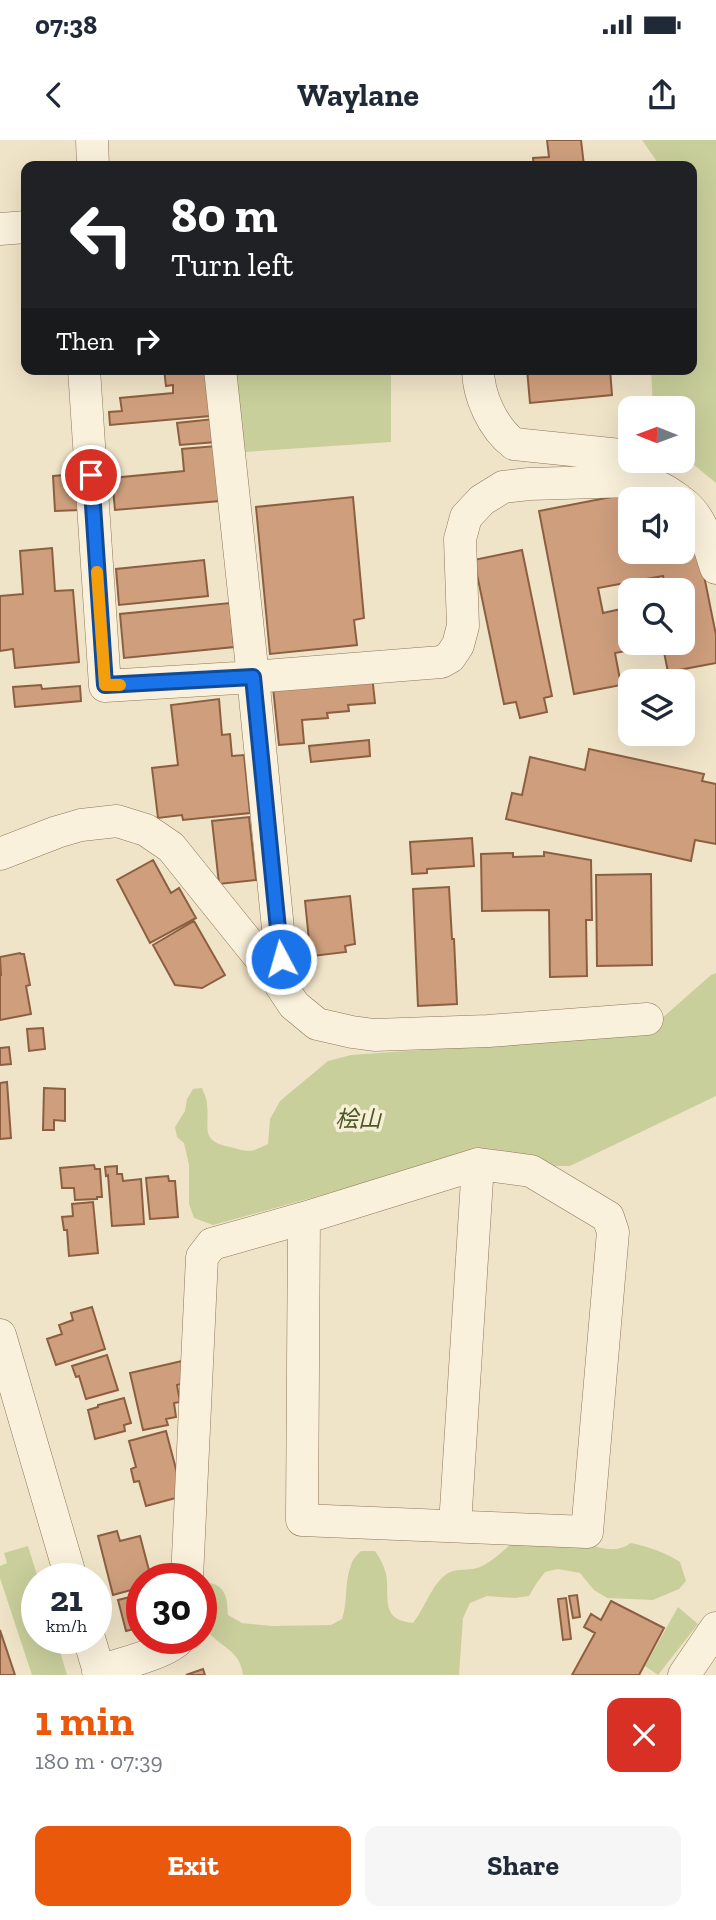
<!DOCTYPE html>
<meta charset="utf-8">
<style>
:root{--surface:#fff;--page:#f6f6f7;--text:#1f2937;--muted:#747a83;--accent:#ea580c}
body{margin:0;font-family:"Zilla Slab","Noto Sans JP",serif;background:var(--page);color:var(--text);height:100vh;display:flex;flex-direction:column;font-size:26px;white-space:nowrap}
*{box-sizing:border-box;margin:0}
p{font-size:23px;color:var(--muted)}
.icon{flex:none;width:38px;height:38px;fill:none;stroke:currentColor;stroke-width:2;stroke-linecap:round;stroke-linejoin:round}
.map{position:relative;height:1535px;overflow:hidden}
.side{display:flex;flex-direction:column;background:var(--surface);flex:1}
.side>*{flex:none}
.top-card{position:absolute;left:21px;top:21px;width:676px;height:214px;border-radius:14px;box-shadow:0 7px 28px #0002;background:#202124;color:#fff;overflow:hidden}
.needle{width:46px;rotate:271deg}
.controls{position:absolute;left:618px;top:256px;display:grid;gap:14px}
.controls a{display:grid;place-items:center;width:77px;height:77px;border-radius:14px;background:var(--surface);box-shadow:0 7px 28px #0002;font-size:35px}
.speed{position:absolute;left:21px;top:1423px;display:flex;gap:14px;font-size:35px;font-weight:700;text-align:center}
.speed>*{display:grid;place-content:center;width:91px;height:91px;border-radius:50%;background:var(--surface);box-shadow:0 7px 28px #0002;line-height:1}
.speed small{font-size:18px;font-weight:400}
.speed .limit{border:10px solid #d22;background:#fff;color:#111}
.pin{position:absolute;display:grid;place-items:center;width:60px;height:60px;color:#fff;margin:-30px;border:4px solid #fff;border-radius:50%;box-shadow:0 2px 7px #0007}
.me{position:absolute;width:77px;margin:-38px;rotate:354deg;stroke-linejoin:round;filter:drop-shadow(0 0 5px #0008)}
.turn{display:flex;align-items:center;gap:24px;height:147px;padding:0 35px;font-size:32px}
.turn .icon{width:91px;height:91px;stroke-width:2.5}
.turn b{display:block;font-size:49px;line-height:60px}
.then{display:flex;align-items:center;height:66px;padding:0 35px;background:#0003;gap:14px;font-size:26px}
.round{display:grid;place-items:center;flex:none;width:74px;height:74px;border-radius:14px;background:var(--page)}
.headline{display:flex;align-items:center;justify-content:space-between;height:119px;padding:0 35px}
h1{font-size:42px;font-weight:800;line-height:52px;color:var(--accent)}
.button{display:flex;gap:14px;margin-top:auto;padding:14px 35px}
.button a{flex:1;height:80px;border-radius:14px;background:var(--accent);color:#fff;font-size:28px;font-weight:800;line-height:80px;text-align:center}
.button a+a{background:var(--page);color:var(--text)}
.status{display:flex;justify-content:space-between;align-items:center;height:49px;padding:0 35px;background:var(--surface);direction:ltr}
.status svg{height:19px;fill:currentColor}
header{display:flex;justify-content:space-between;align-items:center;height:91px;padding:0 35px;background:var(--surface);font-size:32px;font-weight:800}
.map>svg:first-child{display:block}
</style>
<div class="status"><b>07:38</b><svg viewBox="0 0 49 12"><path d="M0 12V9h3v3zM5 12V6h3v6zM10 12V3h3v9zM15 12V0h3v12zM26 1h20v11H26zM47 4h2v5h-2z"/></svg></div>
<header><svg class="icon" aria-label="back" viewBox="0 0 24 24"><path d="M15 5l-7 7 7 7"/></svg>Waylane<svg class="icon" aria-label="share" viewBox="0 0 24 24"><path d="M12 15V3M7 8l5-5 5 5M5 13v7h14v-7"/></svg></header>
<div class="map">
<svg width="716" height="1535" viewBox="0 0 716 1535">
<rect width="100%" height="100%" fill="#f0e4c8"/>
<path fill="#c9cf9b" d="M642 0H716V343L683 316 682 268H653L651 229H691V26H660Z
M236 229H391V302L244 312Z
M716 833V956L570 1026H553L475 1013 213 1085 194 1078 189 1064V1025L184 1003 177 997 175 987 185 971 187 959 193 949 202 948C204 953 207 959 207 964 210 988 199 1001 230 1007 249 1012 250 1013 268 1004L270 979 280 961 328 921 351 915 644 894 711 835Z
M520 1397C539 1399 558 1399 577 1402 597 1405 612 1416 631 1403 649 1407 665 1412 680 1422L686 1441 679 1449 653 1460 607 1458 594 1450 580 1433 558 1429 545 1432 536 1444 529 1456 515 1458 487 1456 470 1463 463 1478 459 1535H243C240 1501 201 1507 201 1468 201 1456 203 1452 210 1443 227 1447 227 1459 228 1475L242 1483 272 1486 331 1485 342 1479C348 1462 344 1443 351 1425 352 1420 357 1415 361 1411H375C381 1420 387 1431 387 1442 388 1465 384 1480 413 1483 425 1468 432 1443 448 1433 457 1428 470 1431 480 1427 495 1420 506 1407 520 1397Z
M28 1406 38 1438 37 1498H56L67 1535H32L0 1438V1426L7 1423 4 1413Z
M678 1467 698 1484 658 1535 645 1526Z"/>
<path fill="#cf9f7d" stroke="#8d5f41" stroke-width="2" d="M547 0H581L584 26H534L533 18 549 17Z
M164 229H206L210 276 110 285 109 272 122 271 120 258 173 253V245L166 246Z
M527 229H610L612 255 530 263Z
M214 279 216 302 180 305 177 283Z
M216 306 220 361 115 370 112 338 184 331 182 309Z
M78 334 80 370 55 371 53 336Z
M637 352 638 359H630V381L625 382 630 411H682V394L695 391 716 495V523L668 532 662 502H682V450H666L663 436 598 448 603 473 630 467V502H641L642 508 615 513 621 545 574 554 539 371Z
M353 357 364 478 354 480 357 505 270 514 256 367Z
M52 408 55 451 73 450 79 522 15 528 13 509 0 511V456L23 454 20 411Z
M522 410 552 556 544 558 547 572 520 578 516 562 504 564 474 420Z
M204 420 208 456 119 465 116 429Z
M230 463 234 507 124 518 120 474Z
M372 535 375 563 348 565 349 571 327 573 328 578 302 580 304 603 279 605 273 547Z
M41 545 42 549 80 546 81 561 15 567 13 547Z
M219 559 222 595 230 594 232 616 244 615 250 673 183 680 182 675 158 678 152 628 178 625 171 565Z
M369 600 370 616 311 622 309 606Z
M589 609 704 634 702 641 716 644V704L695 700 691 721 506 679 512 653 522 655 530 617 585 630Z
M249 677 256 740 219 744 212 681Z
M472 698 474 726 427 729V733L412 734 410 702Z
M544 712 591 720 592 780H586L587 836 550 837 549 770 482 771 481 714 513 713V717L544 716Z
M153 720 171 753 179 748 196 778 150 803 117 740Z
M651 734 652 825 597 826 596 735Z
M449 747 452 799H454L457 864 418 866 413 749Z
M350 756 355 804 345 806 346 812 313 816 312 810H310L305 761Z
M194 781 225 835 202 848 175 845 153 805Z
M20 813 21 814H24L30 845 26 846 31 874 0 880V835H1L0 817Z
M43 888 45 909 29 911 27 889Z
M9 907 11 924 0 925V908Z
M7 942 11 998 0 999V943Z
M44 948 65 949V981L54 980V990H43Z
M94 1025 95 1029H100L102 1057H97V1059L75 1060 74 1048H62L60 1028Z
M117 1026V1034H122L123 1041 141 1039 144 1084 112 1086 108 1035 106 1036 105 1027Z
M168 1036 169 1041H175L178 1077 150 1079 146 1038Z
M93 1062 98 1113 69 1116 67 1090H64L62 1077 73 1076 72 1064Z
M92 1167 105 1209 56 1225 47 1199 62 1194 59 1185 73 1180 71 1173Z
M107 1215 118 1250 86 1259 79 1236 76 1237 72 1226Z
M182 1221 185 1243 177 1245 180 1262 174 1263 176 1277 166 1279 168 1285 143 1290 130 1233Z
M124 1258 131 1283 124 1285 125 1291 95 1299 88 1270 98 1267V1265Z
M166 1291 183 1356 146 1366 139 1341 134 1342 131 1329 136 1327 129 1301Z
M117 1391 120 1401 140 1396 151 1438H142V1447L113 1455 98 1396Z
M142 1454V1487L126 1491 118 1460Z
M577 1455 580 1477 573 1478 569 1456Z
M566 1458 571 1499 563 1500 558 1459Z
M611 1461 664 1488 639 1535H572L595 1493 584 1487 591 1474 601 1480Z
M0 1490 15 1535H0Z
M203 1529 205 1535H186Z"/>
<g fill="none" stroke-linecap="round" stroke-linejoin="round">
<g stroke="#8d765c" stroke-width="33">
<path id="minor" d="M92 0 93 26
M0 89 26 87
M84 229 105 546 253 537 441 522 450 517 458 505 463 486 460 399 466 377 482 360 503 347 529 344 632 341C651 342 663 348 678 359
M220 229 253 537 281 819 274 835
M478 229C478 256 493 288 514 304L630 316
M682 362C703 378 708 404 716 428
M0 714 57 692 81 685 117 681 146 690 171 707 274 835 294 865 317 884 352 892 374 895 488 891 647 879
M0 1195 71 1438
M455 1385 478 1024 304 1078 302 1380 587 1392 613 1092 608 1077 531 1031 478 1024
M187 1438 202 1117 212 1104 304 1078
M89 1498 100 1535
M98 1531C117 1525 169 1513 180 1498
M684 1535 716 1488"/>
</g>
<use href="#minor" stroke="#faf1dc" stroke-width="32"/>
</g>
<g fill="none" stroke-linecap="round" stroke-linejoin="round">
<g stroke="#114b97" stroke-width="18">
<path id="route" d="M91 335 105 545 253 537 281 819"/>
</g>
<use href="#route" stroke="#1a73e8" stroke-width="12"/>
<path stroke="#f59e0b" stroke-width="12" d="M97 432 105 545H120"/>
</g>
<g text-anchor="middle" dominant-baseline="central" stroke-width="7" stroke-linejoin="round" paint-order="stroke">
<g font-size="23" font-style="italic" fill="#4d5a26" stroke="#f7eed8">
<text x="358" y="979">桧山</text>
</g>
</g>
</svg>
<div class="controls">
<a><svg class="needle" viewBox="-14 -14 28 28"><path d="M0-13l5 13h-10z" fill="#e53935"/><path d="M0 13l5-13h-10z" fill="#747a83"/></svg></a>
<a><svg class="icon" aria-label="sound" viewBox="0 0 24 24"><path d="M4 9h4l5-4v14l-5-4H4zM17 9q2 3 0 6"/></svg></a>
<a><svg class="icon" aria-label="search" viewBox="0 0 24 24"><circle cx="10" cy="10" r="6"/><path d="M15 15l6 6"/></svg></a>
<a><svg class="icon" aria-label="layers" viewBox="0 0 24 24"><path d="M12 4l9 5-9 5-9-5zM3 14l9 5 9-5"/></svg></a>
</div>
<div class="speed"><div>21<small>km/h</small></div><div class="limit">30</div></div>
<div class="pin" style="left:91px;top:335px;background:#d93025"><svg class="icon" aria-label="arrive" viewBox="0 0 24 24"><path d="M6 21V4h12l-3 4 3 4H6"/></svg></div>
<svg class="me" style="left:281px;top:819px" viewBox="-20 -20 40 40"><circle r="17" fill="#1a73e8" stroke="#fff" stroke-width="3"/><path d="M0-11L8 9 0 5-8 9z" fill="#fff"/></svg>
<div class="top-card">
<div class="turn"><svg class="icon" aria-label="left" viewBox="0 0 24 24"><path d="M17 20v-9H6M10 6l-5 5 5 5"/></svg><div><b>80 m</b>Turn left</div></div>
<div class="then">Then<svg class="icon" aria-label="right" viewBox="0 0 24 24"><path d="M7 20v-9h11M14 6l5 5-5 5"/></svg></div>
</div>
</div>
<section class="side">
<div class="headline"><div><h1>1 min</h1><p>180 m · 07:39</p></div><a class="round" style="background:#d93025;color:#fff"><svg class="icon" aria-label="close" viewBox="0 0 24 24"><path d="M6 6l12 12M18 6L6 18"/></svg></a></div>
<div class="button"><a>Exit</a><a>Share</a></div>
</section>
